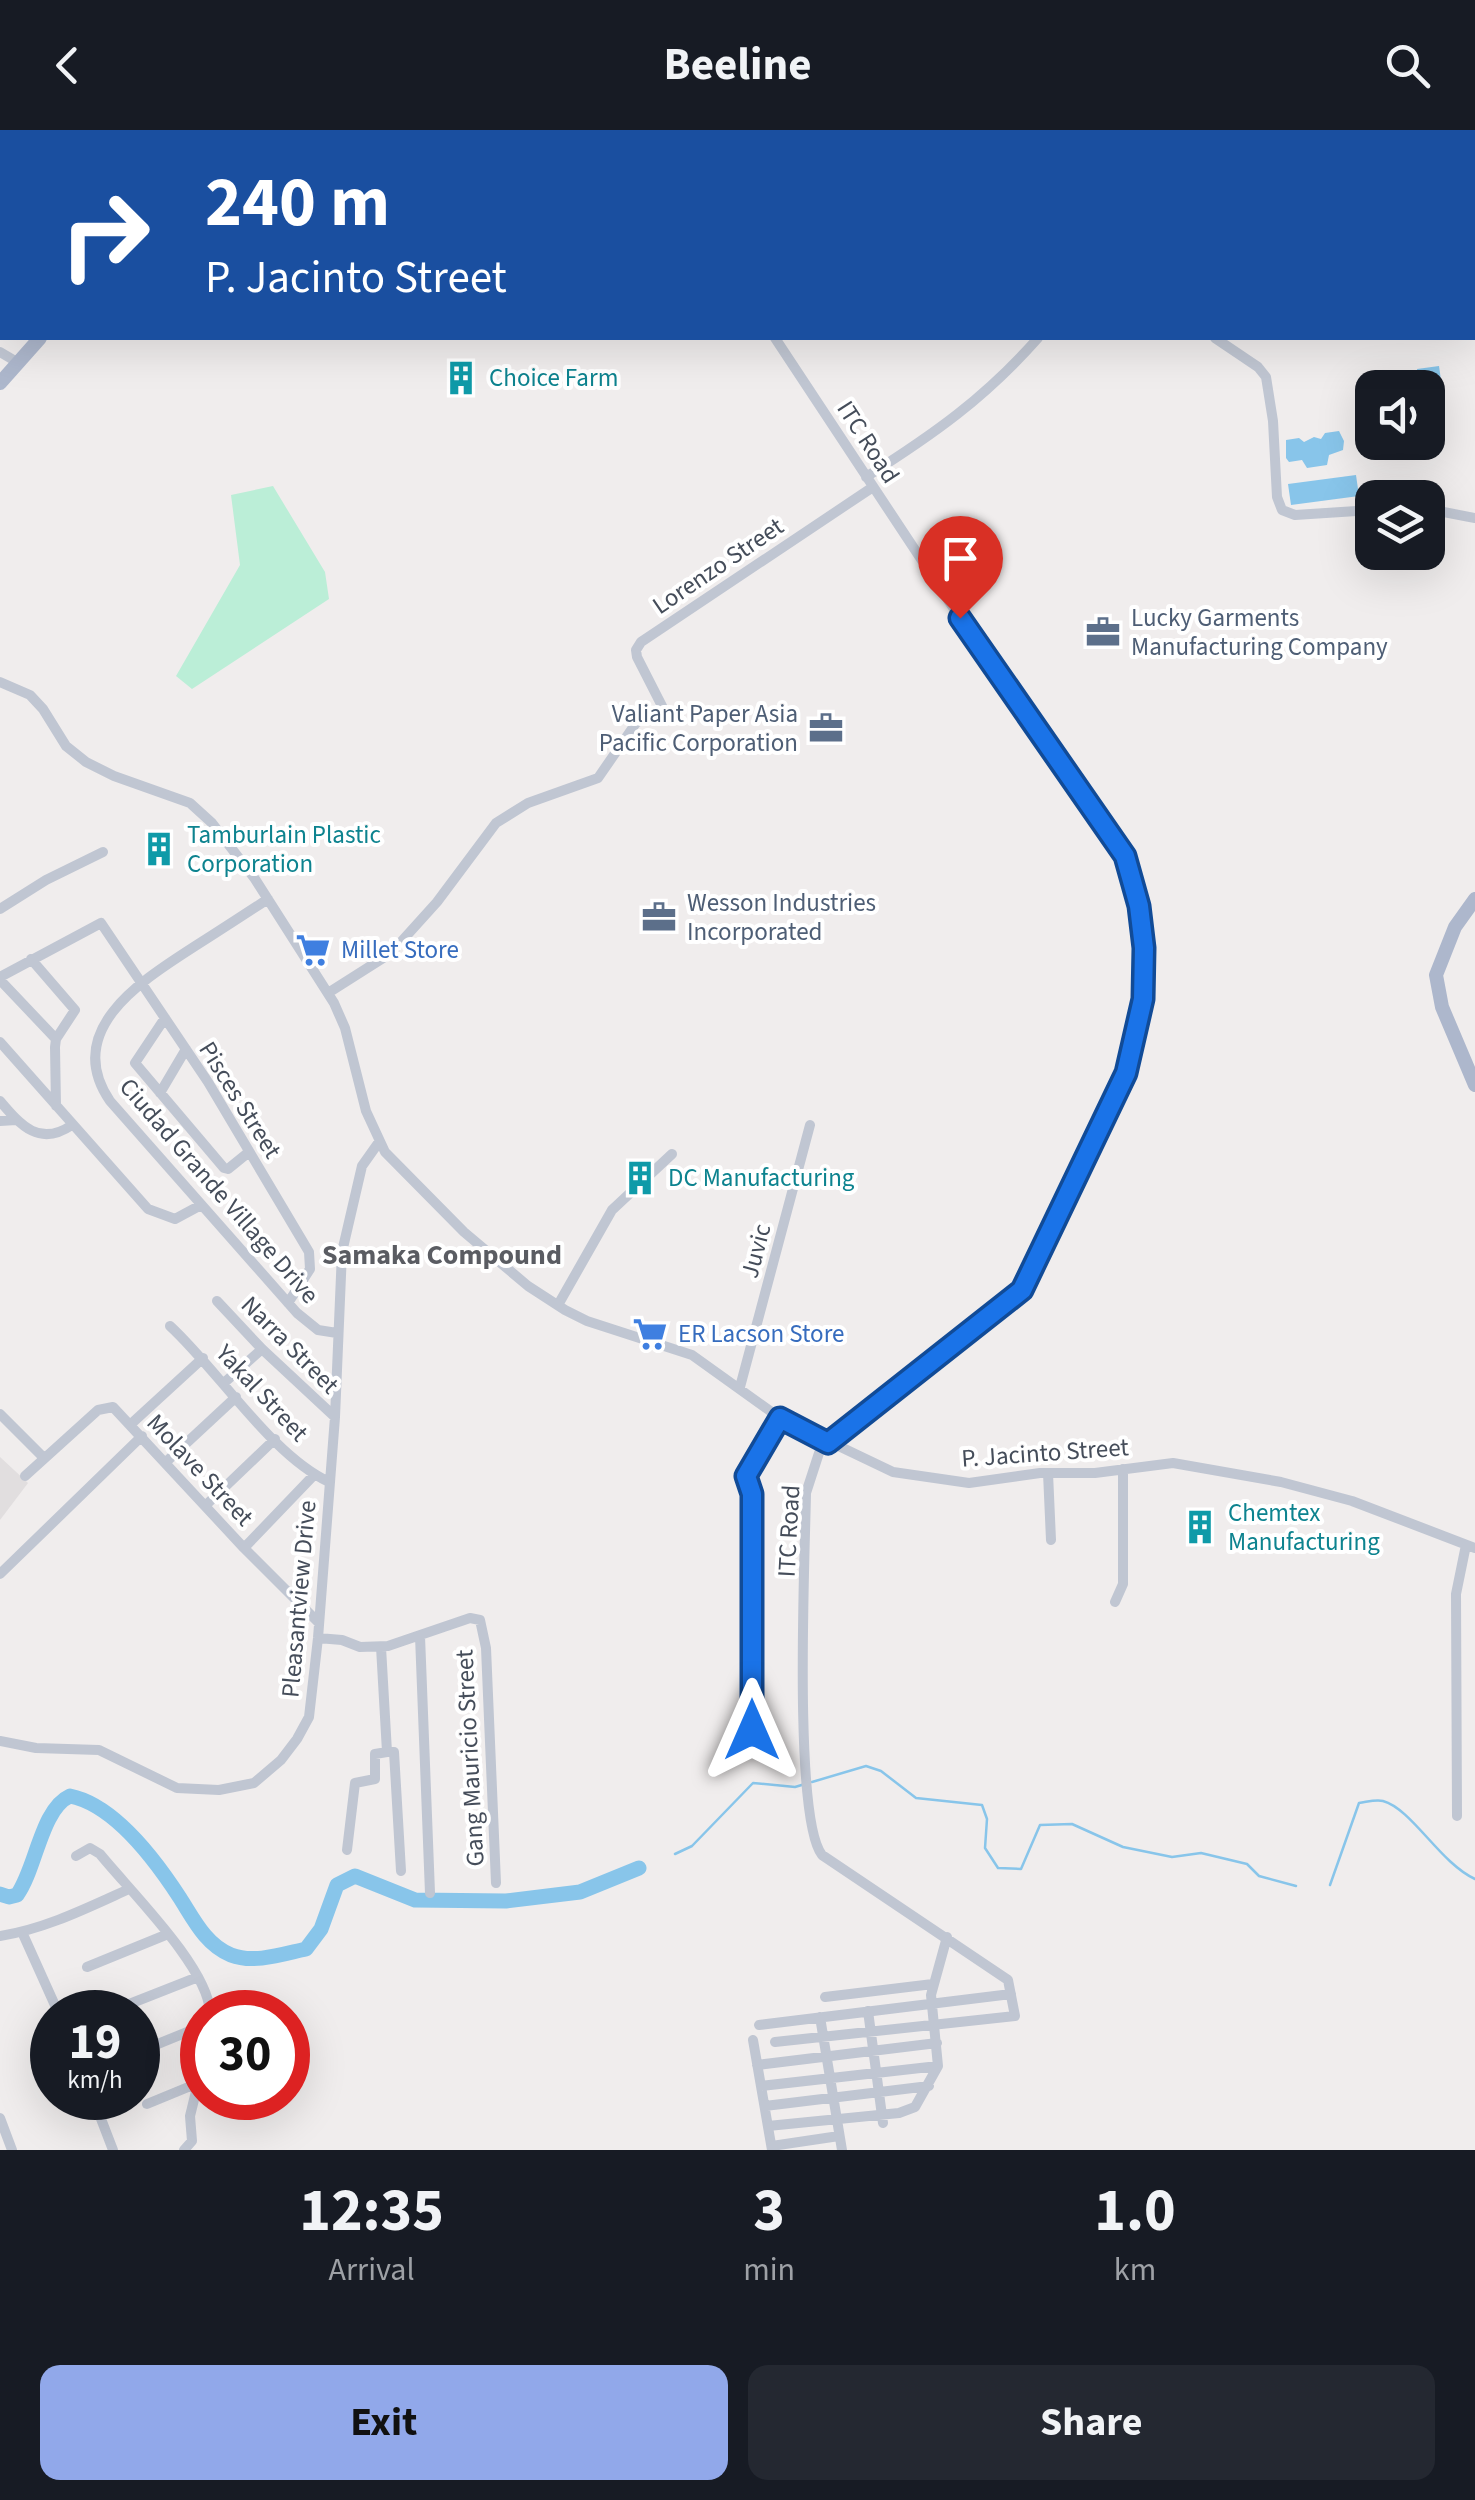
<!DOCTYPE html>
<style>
:root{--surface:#171b24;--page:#242831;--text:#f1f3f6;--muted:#9ea1a6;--accent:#91a8ea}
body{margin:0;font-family:"Source Sans 3",sans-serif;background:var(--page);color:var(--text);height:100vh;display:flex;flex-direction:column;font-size:38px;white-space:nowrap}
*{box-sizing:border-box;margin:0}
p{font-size:32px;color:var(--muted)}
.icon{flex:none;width:55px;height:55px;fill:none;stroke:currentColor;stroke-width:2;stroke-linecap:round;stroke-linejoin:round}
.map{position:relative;height:2020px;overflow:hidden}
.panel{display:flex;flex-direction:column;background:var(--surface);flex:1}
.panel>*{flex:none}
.guide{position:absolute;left:0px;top:0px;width:1475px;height:210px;box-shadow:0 10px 40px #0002;background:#1a4fa0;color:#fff;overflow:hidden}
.fabs{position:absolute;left:1355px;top:240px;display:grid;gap:20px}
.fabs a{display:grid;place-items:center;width:90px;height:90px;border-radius:20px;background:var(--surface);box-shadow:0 10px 40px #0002;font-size:50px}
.speed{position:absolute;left:30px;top:1860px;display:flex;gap:20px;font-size:50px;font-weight:700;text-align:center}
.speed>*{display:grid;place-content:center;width:130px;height:130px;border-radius:50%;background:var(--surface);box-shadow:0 10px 40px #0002;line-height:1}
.speed small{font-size:25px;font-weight:400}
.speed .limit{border:15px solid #d22;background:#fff;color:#111}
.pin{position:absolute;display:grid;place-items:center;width:85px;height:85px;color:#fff;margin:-102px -42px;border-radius:50% 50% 50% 0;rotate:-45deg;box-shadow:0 0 10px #0007}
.pin .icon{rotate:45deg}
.me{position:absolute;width:110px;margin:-55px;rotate:0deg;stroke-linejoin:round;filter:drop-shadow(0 0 8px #0008)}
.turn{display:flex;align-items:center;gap:35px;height:210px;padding:0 40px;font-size:45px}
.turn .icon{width:130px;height:130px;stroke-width:2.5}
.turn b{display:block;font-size:70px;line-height:85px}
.eta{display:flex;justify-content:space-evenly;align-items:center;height:170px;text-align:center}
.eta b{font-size:60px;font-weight:700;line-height:70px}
.button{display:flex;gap:20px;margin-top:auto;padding:20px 40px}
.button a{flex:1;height:115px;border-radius:20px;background:var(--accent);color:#111;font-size:40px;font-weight:700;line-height:115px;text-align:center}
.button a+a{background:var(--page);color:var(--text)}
header{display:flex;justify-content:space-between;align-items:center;height:130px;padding:0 40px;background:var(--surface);font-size:45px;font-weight:700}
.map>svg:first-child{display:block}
</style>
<header><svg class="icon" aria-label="back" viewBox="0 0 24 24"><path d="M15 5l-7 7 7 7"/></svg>Beeline<svg class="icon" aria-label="search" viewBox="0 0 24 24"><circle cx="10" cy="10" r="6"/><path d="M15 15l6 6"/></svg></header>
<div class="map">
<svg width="1475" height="2020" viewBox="0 0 1475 2020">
<rect width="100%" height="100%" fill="#f0eded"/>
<path fill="#e1dedf" d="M0 1327 28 1353 0 1390Z"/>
<path fill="#bbeed7" d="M273 356 325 442 329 469 192 559 176 546 240 435 231 365Z"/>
<path fill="#88c5ea" d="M1439 236 1445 278 1428 281V258L1419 257 1417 239Z
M1339 301 1344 311 1343 320 1329 325 1327 335 1307 338 1302 330 1289 332 1286 328V310L1299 308 1304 312 1314 307 1321 309 1325 303Z
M1356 345 1359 366 1291 375 1288 354Z"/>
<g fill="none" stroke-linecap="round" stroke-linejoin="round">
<path stroke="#88c5ea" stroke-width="2.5" d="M812 1652 866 1636 881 1641 916 1668 982 1675 987 1689 985 1718 998 1738 1021 1739 1040 1695 1072 1694 1123 1717 1172 1727 1201 1723 1247 1734 1259 1746 1296 1756
M675 1724 692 1716 753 1653 795 1657 805 1654
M1330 1755 1359 1673C1367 1672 1376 1669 1383 1671 1412 1679 1440 1733 1475 1749"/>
<path stroke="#88c5ea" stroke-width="15" d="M0 1764 9 1767 17 1765C36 1739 41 1679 70 1666 115 1675 156 1731 180 1768 194 1790 206 1815 231 1825 254 1834 283 1824 306 1819L321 1799 337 1755 355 1746 415 1770 506 1771 580 1762 639 1738"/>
<path stroke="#c0c6d2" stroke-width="10" d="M416 0 425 2
M619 0 626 2
M1004 0 1006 2
M1295 0 1296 2
M545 2 605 0
M0 45V49
M0 94 2 95
M1472 111 1475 110
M1215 208 1258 237 1266 247 1273 291 1277 367 1282 380 1295 385 1372 380
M0 222 17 232
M866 347C934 304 985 268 1038 208
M1428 379 1475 388
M0 552 30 565 43 579 66 616 86 632 114 646 190 673 212 693 255 749 334 873 345 898 366 981 385 1022 464 1102 528 1156 565 1180 587 1191 692 1225 780 1288 893 1342 969 1353 1040 1343H1095L1173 1333 1281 1352 1352 1371 1475 1418
M268 769C242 786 216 803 189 820 138 853 63 902 110 971L297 1183 318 1200 337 1203
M0 779 46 750 103 722
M31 829 75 880 56 909 55 917 56 976
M0 847 101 793 208 952 309 1122 310 1139 288 1173
M0 850 56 909
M328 863 391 823 437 772 496 693 528 673 598 648 636 593 662 576 637 527 636 520 641 512 873 357
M165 888 135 933 224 1038 228 1039 249 1022
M0 912 148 1079 175 1089 201 1075
M160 963 186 919
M0 971C21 996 40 1017 72 995
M0 991 16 990
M217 1171 262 1219 335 1287
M558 1175 612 1080 672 1024
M170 1196C219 1241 271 1325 329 1352
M225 1252 262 1219
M740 1257 810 995
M0 1284 44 1328
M131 1294 203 1228
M166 1332 236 1267
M1048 1343 1051 1410
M25 1346 98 1280 113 1277 244 1418 319 1493
M206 1375 275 1309
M244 1418 314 1345
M0 1444 142 1306
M1115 1472 1123 1454V1339
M420 1506 430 1763
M318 1508 342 1510 360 1517 388 1516 470 1488 480 1490 486 1518 496 1753
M381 1517 387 1622H394L401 1741
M752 1600V1363L745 1346 780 1288
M0 1611 36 1618 99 1620 177 1658 219 1660 254 1653 281 1630 297 1609 309 1587 318 1508 335 1287 342 1122 362 1036 379 1012
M1457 1686 1456 1464 1466 1415
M347 1720 355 1653 375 1649V1624L387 1622
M76 1726 90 1718 100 1724C129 1760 208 1837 210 1882
M22 1802 58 1882
M0 1806C45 1799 87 1778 129 1759
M87 1837 168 1804
M825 1867 933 1854
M868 1881 883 1993
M109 1882 198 1847
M820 1887 842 2020
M759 1895 1011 1864
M753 1910 772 2020
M775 1912 1015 1886 1008 1850 822 1725C793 1688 805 1425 806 1363L819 1323 828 1313 1022 1160 1126 943 1143 869V818L1139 776 1125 726 960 488 775 208
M138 1922 202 1896
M757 1935 937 1913
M761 1956 938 1936
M93 1968 113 2020
M147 1974 198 1953
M765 1976 929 1956
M0 1988 12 2020
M768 1996 899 1983 915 1977 938 1936 931 1865 947 1807
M772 2016 839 2006
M184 2020 192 2011 190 1986 202 1937"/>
<path stroke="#adb7cc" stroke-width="14" d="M232 2 234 0
M0 253 40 208
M1475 769 1455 797 1436 845 1442 877 1475 955"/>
</g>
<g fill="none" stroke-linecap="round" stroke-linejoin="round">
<g stroke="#114b97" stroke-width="25">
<path id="route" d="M752 1600V1364L746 1346 780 1288 828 1313 1022 1160 1126 943 1143 869 1144 818 1139 776 1125 726 960 488"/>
</g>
<use href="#route" stroke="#1a73e8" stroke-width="18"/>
</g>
<defs>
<g id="building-bare" transform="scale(2.7)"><path d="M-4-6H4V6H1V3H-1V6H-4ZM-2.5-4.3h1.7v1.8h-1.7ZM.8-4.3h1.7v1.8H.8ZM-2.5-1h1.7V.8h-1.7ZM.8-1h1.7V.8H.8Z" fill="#0f9aa8" stroke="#fff" stroke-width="2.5" paint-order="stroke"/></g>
<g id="office-bare" transform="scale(2.7)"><path d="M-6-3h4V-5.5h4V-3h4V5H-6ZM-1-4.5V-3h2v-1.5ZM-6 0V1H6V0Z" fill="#5c6f8a" stroke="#fff" stroke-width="2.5" paint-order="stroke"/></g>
<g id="supermarket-bare" transform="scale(2.7)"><path d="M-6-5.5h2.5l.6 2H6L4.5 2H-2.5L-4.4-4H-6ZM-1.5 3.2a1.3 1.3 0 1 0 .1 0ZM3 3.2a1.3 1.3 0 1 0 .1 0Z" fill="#3f7fe0" stroke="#fff" stroke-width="2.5" paint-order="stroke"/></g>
</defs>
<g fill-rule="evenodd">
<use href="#building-bare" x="461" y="248"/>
<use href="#office-bare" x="1103" y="502"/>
<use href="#office-bare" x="826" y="598"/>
<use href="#building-bare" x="159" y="719"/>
<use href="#office-bare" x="659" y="787"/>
<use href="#supermarket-bare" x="313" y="820"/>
<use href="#building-bare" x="640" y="1048"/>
<use href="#supermarket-bare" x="650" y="1204"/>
<use href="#building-bare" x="1200" y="1397"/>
</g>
<g text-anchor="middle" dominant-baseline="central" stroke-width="8" stroke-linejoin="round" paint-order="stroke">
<g font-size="25" fill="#0d838f" stroke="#fff" text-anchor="start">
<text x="489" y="248">Choice Farm</text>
<text x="187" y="705">Tamburlain Plastic<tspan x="187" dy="29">Corporation</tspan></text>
<text x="668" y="1048">DC Manufacturing</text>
<text x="1228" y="1383">Chemtex<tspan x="1228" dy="29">Manufacturing</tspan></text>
</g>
<g font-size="25" fill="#454d5a" stroke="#fff">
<text transform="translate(868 312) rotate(57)">ITC Road</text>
<text transform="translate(718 436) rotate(-34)">Lorenzo Street</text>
<text transform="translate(240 970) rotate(58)">Pisces Street</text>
<text transform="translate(219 1061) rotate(49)">Ciudad Grande Village Drive</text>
<text transform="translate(756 1121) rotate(-75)">Juvic</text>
<text transform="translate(290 1215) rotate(45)">Narra Street</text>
<text transform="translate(262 1263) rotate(47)">Yakal Street</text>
<text transform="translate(1045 1323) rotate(-4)">P. Jacinto Street</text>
<text transform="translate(200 1340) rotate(47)">Molave Street</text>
<text transform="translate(789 1401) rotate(-87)">ITC Road</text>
<text transform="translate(299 1469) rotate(-85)">Pleasantview Drive</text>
<text transform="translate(470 1628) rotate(-93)">Gang Mauricio Street</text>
</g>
<g font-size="25" fill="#4e5e75" stroke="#fff" text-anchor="start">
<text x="1131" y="488">Lucky Garments<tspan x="1131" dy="29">Manufacturing Company</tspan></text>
<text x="798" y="584" text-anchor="end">Valiant Paper Asia<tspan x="798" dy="29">Pacific Corporation</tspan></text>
<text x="687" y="773">Wesson Industries<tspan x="687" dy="29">Incorporated</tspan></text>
</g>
<g font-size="25" fill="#366cbe" stroke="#fff" text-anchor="start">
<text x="341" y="820">Millet Store</text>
<text x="678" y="1204">ER Lacson Store</text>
</g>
<g font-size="28" font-weight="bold" fill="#5a5c62" stroke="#fff">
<text x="442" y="1125">Samaka Compound</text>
</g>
</g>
</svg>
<div class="fabs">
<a><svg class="icon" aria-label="sound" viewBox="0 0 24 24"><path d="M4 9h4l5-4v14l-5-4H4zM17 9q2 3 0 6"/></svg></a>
<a><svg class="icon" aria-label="layers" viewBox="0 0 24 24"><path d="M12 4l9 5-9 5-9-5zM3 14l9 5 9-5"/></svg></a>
</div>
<div class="speed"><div>19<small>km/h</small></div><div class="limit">30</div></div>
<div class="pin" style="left:960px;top:488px;background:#d93025"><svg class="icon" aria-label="arrive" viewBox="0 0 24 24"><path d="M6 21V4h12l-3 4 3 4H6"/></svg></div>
<svg class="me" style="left:752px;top:1600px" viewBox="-20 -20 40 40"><path d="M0-17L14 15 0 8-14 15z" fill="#1a73e8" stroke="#fff" stroke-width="4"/></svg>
<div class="guide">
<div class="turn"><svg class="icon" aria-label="right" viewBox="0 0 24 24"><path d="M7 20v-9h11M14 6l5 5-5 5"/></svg><div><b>240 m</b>P. Jacinto Street</div></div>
</div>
</div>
<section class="panel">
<div class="eta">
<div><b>12:35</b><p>Arrival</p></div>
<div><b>3</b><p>min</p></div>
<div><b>1.0</b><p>km</p></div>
</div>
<div class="button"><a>Exit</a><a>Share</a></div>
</section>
